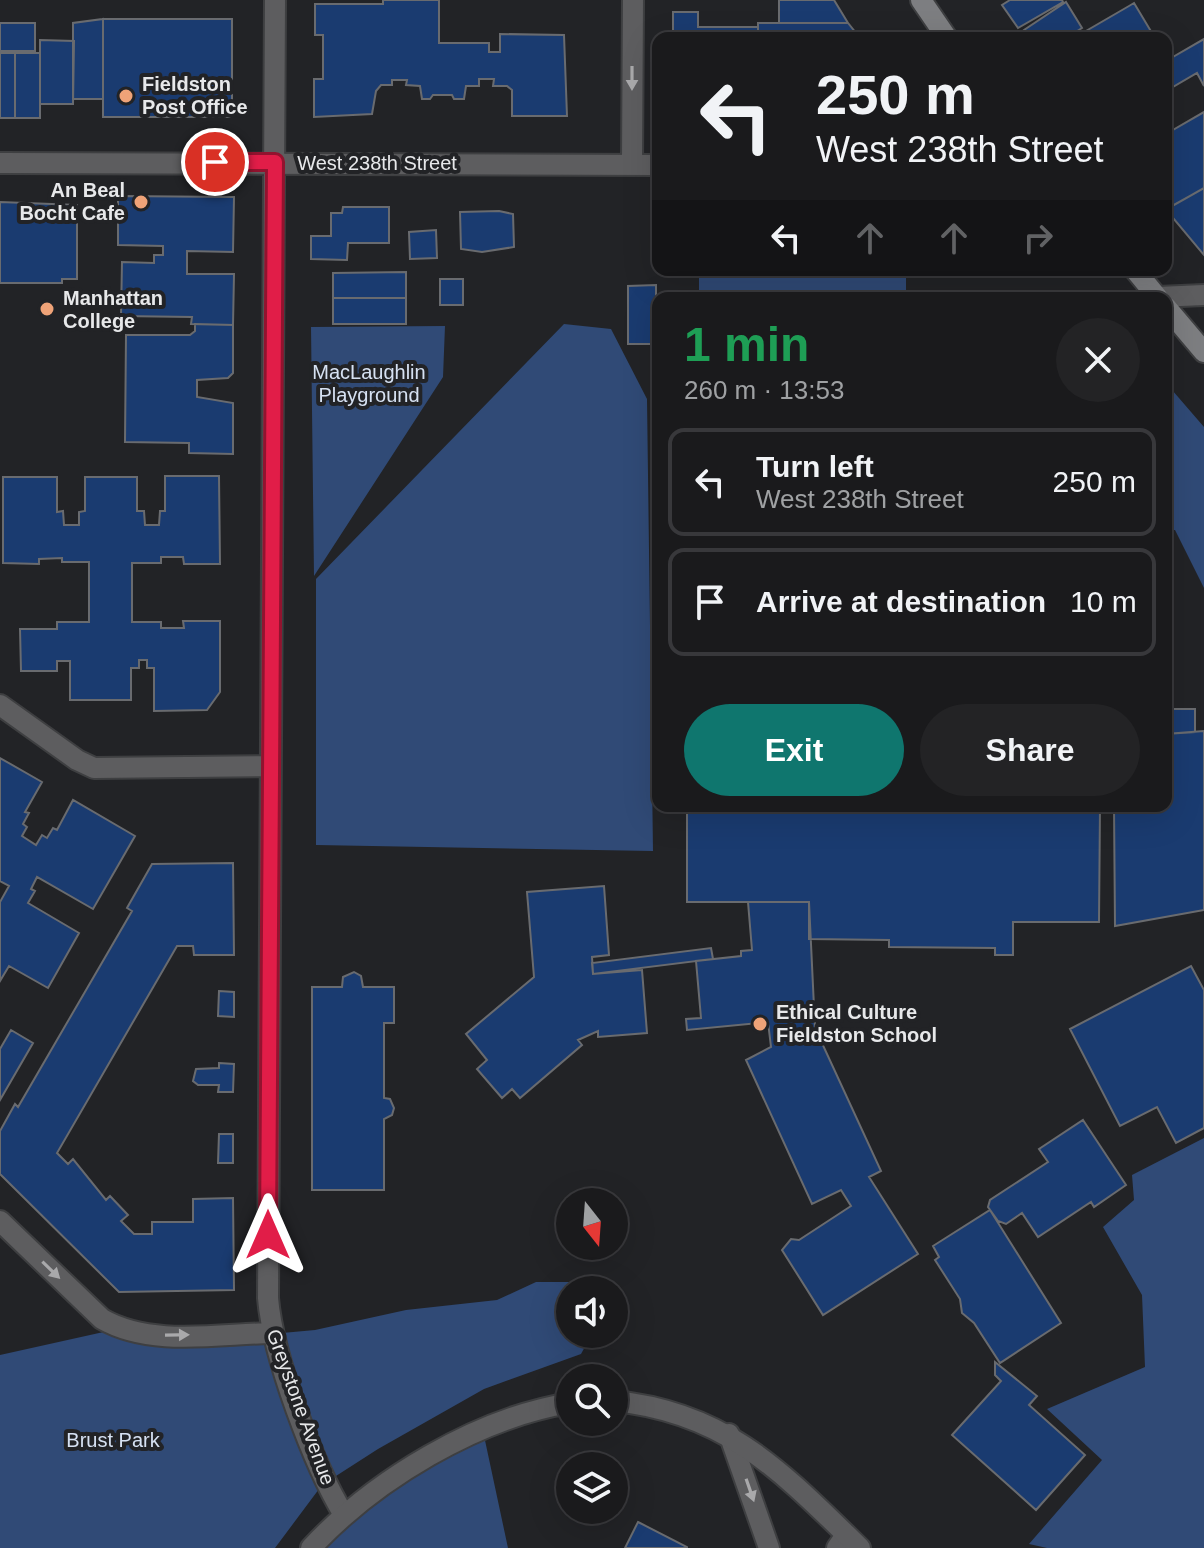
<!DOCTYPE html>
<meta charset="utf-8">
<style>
:root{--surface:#1a1a1c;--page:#232325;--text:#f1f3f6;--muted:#9fa1a3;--line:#38383b;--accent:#0f766e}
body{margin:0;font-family:Helvetica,sans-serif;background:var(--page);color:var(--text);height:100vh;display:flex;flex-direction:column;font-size:30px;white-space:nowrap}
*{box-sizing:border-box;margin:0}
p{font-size:26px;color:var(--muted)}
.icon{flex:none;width:44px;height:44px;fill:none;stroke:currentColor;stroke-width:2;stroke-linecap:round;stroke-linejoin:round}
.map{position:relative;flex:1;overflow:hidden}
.drawer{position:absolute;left:652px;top:292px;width:520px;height:520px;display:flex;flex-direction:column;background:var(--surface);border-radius:16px;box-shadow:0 8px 32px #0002,0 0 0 2px var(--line)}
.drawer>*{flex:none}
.top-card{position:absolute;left:652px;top:32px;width:520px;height:244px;border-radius:16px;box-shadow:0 8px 32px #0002,0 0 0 2px var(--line);background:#1a1a1c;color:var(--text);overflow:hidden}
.needle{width:52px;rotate:163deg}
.controls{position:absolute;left:556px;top:1188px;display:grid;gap:16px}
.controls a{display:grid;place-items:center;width:72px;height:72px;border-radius:50%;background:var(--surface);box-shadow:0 8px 32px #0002,0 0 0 2px var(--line);font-size:40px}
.pin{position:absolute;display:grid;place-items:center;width:68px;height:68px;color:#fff;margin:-34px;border:4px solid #fff;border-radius:50%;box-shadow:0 2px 8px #0007}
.me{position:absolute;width:88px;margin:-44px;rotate:0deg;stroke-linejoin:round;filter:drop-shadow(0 0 6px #0008)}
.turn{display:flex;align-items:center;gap:28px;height:168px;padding:0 32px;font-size:36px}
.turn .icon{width:104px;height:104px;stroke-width:2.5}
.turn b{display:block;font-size:56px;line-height:68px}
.lanes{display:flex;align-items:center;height:76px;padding:0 32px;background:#0003;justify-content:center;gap:40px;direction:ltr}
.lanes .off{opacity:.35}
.round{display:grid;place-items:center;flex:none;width:84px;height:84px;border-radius:42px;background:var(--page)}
.head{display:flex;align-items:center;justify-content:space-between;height:136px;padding:0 32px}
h1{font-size:48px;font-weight:700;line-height:60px;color:#1e9e55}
.cta{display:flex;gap:16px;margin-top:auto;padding:16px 32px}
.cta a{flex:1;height:92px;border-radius:48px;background:var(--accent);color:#fff;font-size:32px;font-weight:700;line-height:92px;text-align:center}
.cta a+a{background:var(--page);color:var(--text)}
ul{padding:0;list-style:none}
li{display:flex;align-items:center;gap:24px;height:108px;margin:0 16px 12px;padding:0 16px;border:4px solid var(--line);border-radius:16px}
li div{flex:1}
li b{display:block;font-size:30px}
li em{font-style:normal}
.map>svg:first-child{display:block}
</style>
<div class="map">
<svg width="1204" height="1548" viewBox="0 0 1204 1548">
<rect width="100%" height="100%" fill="#222326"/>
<path fill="#304a76" d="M699 270H906V298H699Z
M564 324 611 329 647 399 653 851 316 845V579Z
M445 326 443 377 314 576 311 327Z
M1166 383 1204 427V588L1175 530H1166Z
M1204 1138V1548H1047L1029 1544 1102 1460 1047 1409 1145 1367 1142 1295 1103 1227 1134 1200 1132 1175Z
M536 1282H577L583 1290H570V1334H592L581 1354 484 1389 378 1449 322 1485 275 1548H0V1355L117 1329 271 1334 315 1330 406 1310 497 1300Z
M483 1431 508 1548H311L344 1515Z"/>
<path fill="#1a3b70" stroke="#696b6f" stroke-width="2" d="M383 0H439V43H489V52H500V34L564 35 567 116H512V90L507 86H493L494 79H479V86H466L464 99H454L452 95H433L430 99H422L420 86 406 85 407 80H392V85H381L376 91 372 114 314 117V79H323V35H315V4H383Z
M779 0H834L848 23H779Z
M1010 0H1062L1063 2 1018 28 1002 5Z
M1066 2 1082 28 1066 38H1029L1024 30Z
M1134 3 1155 38H1074L1129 6Z
M673 12H698V27H758V38H673Z
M103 19V99H73V23Z
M103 19H232V117H103Z
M0 23H35V51H0Z
M758 23H848L860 38H758Z
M1204 39V86L1197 73 1166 91V61Z
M40 40 74 41 73 104H40Z
M0 53H15V118H0Z
M15 53H40V118H15Z
M1204 112V188L1168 208 1166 134Z
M1204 188V255L1168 212 1169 208Z
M118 196 234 197 233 252 187 251V274H234L233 325 191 324 192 317 121 316 122 262 154 263V255H163V246L118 245Z
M0 202 77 205V279H62V283H0Z
M343 207H389V243H348L347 260 311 259V236H331V213H342Z
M499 211 513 214 514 247 482 252 461 249 460 212Z
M436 230 437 258 410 259 409 232Z
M406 272V298H333V273Z
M440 279H463V305H440Z
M656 285V344H628V286Z
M333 298H406V324H333Z
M195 324 233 325V373L228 378 197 380V397L233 403V454L189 453V443L125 442 126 335H190L195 331Z
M165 476H219L220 564H184L183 557H161V563H132V622H161V628H184L183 621H220V692L207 710 154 711V668H147V660H139V668H131V700H70V661H57V671H21L20 629H57V622H89V562H62V558L39 559V564L3 563V477H57V512L63 511 64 525H79V512L85 511V477H137V511H144L145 525H159L160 511H165Z
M1166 709H1195V732L1166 734Z
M1204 731V910L1115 926 1114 806H1166V734Z
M0 758 42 782 25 812 29 813 23 824 27 827 22 836 36 845 42 835 47 838 53 828 57 830 73 800 135 836 93 909 37 877 31 889 35 891 28 903 79 933 48 988 9 966 0 981V902L9 886 0 881Z
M687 806H1100L1099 922H1013V955H995V948L889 947V940L809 939V902H687Z
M233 863 234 955H194L193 946H177L57 1153 68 1164 73 1159 106 1200 110 1196 128 1215 121 1221 134 1234H152V1222H193V1199L233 1198 234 1290 119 1292 0 1174V1131L15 1104 18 1107 132 911 127 908 152 864Z
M604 886 609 955 592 957 593 974 642 970 647 1033 598 1037V1031L578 1040 582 1045 520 1098 512 1089 502 1098 477 1069 487 1060 466 1034 534 977 527 892Z
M748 902H809L815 1028 881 1171 869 1177 918 1254 823 1315 782 1250 791 1239 799 1240 851 1206 841 1190 812 1204 746 1060 771 1047 768 1022 687 1030 686 1019 701 1018 696 961 741 956V951L752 950Z
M711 948 713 959 593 974 592 963Z
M1191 966 1204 990V1128L1176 1143 1157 1107 1120 1126 1070 1029Z
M354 972 361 976 363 987H394V1023H384V1098L390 1099 394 1108 392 1115 384 1119V1190H312V987H342L343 977Z
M219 991 234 992V1017L218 1016Z
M11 1030 33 1043 0 1100V1049Z
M219 1063 234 1064 233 1092H218L219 1085H198L193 1081 196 1069 219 1068Z
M1083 1120 1126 1185 1094 1207 1091 1202 1038 1237 1022 1213 1006 1224 998 1221 988 1207 990 1200 1048 1162 1039 1149Z
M219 1134H233V1163H218Z
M990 1210 1061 1323 1000 1363 974 1323 962 1313 960 1299 935 1260 939 1257 933 1246Z
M995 1362 1037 1396 1029 1405 1085 1455 1036 1510 952 1435 1001 1381 995 1375Z
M638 1522 687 1547V1548H625Z"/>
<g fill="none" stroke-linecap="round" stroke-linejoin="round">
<g stroke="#3e3f41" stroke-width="24">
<path id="minor" d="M275 0 268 1298C273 1357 313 1464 344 1515
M0 163 658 165
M632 165 633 0
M1158 297 1204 295
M0 705 77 760 94 768 269 766
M0 1221 102 1319C151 1347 217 1334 271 1333
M729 1434 769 1548
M837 1548 846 1535"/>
</g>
<g stroke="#3e3f41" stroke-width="24">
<path id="tertiary" d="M614 1401C727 1412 783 1473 860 1548
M311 1548C374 1480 477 1418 570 1403"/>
</g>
<g stroke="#3e3f41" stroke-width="24">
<path id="secondary" d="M921 0 947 38
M1135 270 1158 298
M1166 307 1204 352"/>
</g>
<use href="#minor" stroke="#5d5d5f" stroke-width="20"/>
<use href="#tertiary" stroke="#5d5d5f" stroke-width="20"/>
<use href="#secondary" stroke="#7d7e81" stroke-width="20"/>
</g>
<defs><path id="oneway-solid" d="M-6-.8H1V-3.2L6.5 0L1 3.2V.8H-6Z" transform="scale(2)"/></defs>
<g fill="#a9a9ab">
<use href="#oneway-solid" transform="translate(632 78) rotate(90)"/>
<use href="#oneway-solid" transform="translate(51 1270) rotate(44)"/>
<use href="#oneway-solid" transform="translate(177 1335) rotate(-1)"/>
<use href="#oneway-solid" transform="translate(750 1490) rotate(71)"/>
</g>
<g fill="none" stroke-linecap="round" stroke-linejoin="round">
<g stroke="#92132f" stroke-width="20">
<path id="route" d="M215 162H275L268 1235"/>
</g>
<use href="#route" stroke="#e11d48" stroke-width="14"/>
</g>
<g fill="#efa378" stroke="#222326" stroke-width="3">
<circle cx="126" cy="96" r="8"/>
<circle cx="141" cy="202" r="8"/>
<circle cx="47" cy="309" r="8"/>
<circle cx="760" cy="1024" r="8"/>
</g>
<g text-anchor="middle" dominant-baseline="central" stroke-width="8" stroke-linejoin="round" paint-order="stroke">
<g font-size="20" font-weight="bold" fill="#e7e8ea" stroke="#222326" text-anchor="start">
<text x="142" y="84">Fieldston<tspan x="142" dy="23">Post Office</tspan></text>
<text x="125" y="190" text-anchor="end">An Beal<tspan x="125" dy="23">Bocht Cafe</tspan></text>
<text x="63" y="298">Manhattan<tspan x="63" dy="23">College</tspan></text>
<text x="776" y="1012">Ethical Culture<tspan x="776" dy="23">Fieldston School</tspan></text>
</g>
<g font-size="20" fill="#e7e8ea" stroke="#222326">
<text x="377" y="163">West 238th Street</text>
<text transform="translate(301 1407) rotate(70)">Greystone Avenue</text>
</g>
<g font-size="20" fill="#d6e1f2" stroke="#222326">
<text x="369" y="372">MacLaughlin<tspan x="369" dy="23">Playground</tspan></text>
<text x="113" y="1440">Brust Park</text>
</g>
</g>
</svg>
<div class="controls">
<a><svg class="needle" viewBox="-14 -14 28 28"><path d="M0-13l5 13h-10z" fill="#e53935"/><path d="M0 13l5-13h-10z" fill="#9fa1a3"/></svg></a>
<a><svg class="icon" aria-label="sound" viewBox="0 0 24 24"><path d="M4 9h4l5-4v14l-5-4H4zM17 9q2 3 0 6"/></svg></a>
<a><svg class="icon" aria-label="search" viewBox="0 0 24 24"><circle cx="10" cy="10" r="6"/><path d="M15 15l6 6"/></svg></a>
<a><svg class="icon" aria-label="layers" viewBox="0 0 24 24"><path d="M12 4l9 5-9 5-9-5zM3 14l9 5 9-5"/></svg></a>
</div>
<div class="pin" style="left:215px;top:162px;background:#d93025"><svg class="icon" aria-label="arrive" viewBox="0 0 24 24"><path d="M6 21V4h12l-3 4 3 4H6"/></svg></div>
<svg class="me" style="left:268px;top:1235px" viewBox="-20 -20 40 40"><path d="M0-17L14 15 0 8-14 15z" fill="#e11d48" stroke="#fff" stroke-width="4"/></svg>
<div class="top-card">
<div class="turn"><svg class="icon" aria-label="left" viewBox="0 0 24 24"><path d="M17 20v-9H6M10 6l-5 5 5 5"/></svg><div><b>250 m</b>West 238th Street</div></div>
<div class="lanes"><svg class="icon" aria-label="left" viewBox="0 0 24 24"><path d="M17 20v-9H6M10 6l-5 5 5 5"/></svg><svg class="icon off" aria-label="ahead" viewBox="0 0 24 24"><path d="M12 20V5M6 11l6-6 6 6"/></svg><svg class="icon off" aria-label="ahead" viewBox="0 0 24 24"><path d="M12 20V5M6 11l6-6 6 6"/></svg><svg class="icon off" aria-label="right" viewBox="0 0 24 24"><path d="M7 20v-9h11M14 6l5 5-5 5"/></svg></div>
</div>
<section class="drawer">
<div class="head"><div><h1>1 min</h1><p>260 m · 13:53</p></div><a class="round"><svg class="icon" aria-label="close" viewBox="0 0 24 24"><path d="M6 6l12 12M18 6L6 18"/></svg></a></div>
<ul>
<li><svg class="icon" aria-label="left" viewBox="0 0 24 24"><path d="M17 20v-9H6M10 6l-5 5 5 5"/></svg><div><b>Turn left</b><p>West 238th Street</p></div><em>250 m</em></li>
<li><svg class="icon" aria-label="arrive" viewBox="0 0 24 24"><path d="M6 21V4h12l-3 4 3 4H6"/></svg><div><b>Arrive at destination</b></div><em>10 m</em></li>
</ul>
<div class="cta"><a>Exit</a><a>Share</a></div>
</section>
</div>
